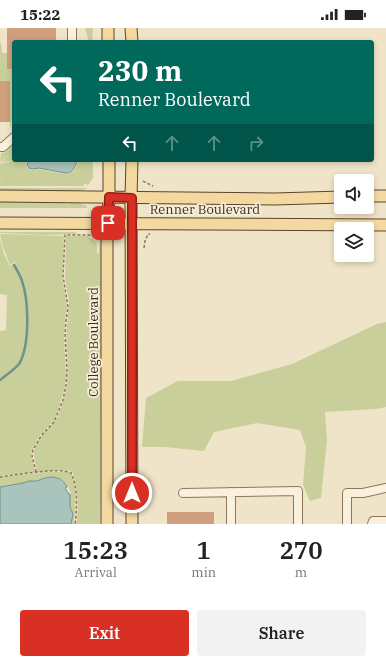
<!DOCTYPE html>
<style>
:root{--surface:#fff;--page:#f2f2f2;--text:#222;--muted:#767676;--accent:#d93025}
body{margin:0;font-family:"IBM Plex Serif",serif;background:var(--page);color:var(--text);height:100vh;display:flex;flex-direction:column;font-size:15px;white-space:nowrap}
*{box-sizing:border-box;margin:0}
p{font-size:13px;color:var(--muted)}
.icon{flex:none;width:22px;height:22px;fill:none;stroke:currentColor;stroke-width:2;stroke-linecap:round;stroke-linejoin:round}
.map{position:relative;height:496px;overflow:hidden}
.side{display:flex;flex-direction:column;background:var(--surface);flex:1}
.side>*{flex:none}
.guide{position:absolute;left:12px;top:12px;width:362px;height:122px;border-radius:4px;box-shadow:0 2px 6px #0003;background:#00695c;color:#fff;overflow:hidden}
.tools{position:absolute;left:334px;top:146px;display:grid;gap:8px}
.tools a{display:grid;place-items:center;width:40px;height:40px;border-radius:4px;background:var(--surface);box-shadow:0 2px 6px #0003;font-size:20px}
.pin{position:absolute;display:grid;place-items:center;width:34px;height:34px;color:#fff;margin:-17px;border-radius:8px;box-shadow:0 2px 6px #0006}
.me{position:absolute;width:44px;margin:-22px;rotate:0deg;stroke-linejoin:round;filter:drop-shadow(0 0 3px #0008)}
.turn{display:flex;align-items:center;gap:14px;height:84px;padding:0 20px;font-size:18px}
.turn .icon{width:52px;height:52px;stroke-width:2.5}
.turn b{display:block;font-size:28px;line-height:34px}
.lanes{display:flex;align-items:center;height:38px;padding:0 20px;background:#0003;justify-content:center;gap:20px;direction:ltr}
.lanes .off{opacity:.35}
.eta{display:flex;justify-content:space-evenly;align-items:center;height:68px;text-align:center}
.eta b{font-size:24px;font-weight:600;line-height:28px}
.primary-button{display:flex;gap:8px;margin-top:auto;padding:8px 20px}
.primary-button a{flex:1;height:46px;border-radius:4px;background:var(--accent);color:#fff;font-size:16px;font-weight:600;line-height:46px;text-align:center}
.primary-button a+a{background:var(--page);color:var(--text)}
.status{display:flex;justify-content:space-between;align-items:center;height:28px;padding:0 20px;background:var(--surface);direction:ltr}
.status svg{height:11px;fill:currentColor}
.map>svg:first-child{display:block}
</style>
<div class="status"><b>15:22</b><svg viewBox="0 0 49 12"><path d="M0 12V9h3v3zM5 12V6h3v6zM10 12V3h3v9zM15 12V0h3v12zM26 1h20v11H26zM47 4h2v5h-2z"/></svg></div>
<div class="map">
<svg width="386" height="496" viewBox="0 0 386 496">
<rect width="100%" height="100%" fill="#f0e4c8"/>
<path fill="#c9cf9b" d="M85 0H93L92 14H89Z
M0 15H1L2 25H7V41H14V44H12V92L10 101V53H0Z
M14 116V132L0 135 5 131H4L0 134 1 125 6 124Z
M15 132H28L26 135 27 140 32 142 39 141 67 146C74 145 77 139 78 132H84V133V132H93V150L88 157 87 158V156H84V158H0V154H2L0 153V136Z
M0 160H86V161L79 163H69L0 162Z
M0 173 62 174H66V176H68V174C75 174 81 175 87 178V180H0Z
M0 204H74L77 205 78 206 45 207 0 205Z
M0 206 64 208 62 250 67 278 65 293 64 309 66 345 65 358 60 377 54 392 38 410 32 423 31 428 35 444 0 448V303L6 302 7 267 0 266V211L4 226 10 238 17 233H16L10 237 3 219Z
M66 208H89L90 210H92L97 216V226L99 225V215L101 222V332L100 335H99V338H100L101 341 100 496H76C79 481 78 459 73 445L70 443 66 442 37 444 34 429V423L39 411 53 395 57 390 64 371 67 357 68 337 66 309 69 275 65 250Z
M386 294V379L376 381 325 384 327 412 321 470 310 473 303 457 306 419 300 402 257 395 214 404 204 423 165 419H142L146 370 178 353H231L292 336 377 296Z
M47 444H66C69 444 70 444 72 447 77 456 75 485 74 496H71L73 486 70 479V466L71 465 68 459H67L64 455 57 450 51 449 45 450 37 453H29L23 455 0 459V449Z"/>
<path fill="#a9c4bc" stroke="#6f938a" d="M29 132H77V133C75 139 73 145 66 145L39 140 33 141 29 140 27 136Z
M51 449C60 450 62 451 67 459L65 460 69 466H70V479L73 486 71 496H0V459L23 455 29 453H37L45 450Z"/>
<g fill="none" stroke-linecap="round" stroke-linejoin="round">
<path stroke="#6f938a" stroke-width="2.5" d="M0 352C6 347 14 342 19 336 30 318 29 273 22 253 20 247 17 242 14 237"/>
</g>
<path fill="#cf9f7d" d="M7 0H56V14H14V41H7Z
M0 53H10V94H0Z
M167 484H214V496H167Z"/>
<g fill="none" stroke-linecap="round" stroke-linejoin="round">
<g stroke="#8d765c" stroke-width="10">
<path id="minor" d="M72 14V0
M0 119H3L14 109
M183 465 298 463V496
M231 496V464
M347 496V465H363L386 460
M372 496 373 493H386"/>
</g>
<g stroke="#5b4430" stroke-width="13">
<path id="major" d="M131 0 132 14
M108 14V0
M0 168 275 171 341 169
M367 168H386
M0 195 386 197
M107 496V208L109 169V132
M132 496 131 170 132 132"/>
</g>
<path stroke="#8d765c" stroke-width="1.5" stroke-dasharray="3 2" stroke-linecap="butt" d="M143 153 153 158
M144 220 145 213 148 206H150
M36 444 32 428 33 422 41 408 54 394 63 372 66 357 67 341 65 307 66 293 68 279 63 248 65 207H89L94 208
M0 449C15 447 60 439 71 445 78 457 77 482 75 496"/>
<use href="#minor" stroke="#faf1dc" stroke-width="8"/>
<use href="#major" stroke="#f3d9a0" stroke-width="11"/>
</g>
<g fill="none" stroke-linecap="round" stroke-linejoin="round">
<g stroke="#8d1f18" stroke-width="10">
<path id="route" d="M108 195 109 169 132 170V465"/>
</g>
<use href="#route" stroke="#d93025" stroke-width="7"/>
</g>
<g text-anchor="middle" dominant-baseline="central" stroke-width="3.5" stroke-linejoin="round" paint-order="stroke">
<g font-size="13" fill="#3d2e20" stroke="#f7eed8">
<text x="205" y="181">Renner Boulevard</text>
<text transform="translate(93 314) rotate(-90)">College Boulevard</text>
</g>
</g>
</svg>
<div class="tools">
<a><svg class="icon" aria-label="sound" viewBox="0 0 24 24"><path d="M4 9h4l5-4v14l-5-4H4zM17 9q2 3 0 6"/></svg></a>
<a><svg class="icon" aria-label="layers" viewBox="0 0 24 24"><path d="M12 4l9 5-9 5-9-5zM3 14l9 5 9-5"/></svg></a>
</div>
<div class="pin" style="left:108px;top:195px;background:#d93025"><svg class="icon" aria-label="arrive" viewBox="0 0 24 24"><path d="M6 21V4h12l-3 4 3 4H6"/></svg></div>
<svg class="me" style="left:132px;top:465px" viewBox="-20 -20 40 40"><circle r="17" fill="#d93025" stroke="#fff" stroke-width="3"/><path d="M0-11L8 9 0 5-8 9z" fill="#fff"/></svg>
<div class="guide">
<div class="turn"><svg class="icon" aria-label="left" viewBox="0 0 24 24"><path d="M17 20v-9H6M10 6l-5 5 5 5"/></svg><div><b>230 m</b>Renner Boulevard</div></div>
<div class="lanes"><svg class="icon" aria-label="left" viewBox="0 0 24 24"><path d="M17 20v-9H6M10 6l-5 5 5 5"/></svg><svg class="icon off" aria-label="ahead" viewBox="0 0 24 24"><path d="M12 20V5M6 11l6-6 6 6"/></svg><svg class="icon off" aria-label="ahead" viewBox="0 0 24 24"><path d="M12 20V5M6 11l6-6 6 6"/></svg><svg class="icon off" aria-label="right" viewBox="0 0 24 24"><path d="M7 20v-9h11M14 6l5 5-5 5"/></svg></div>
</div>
</div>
<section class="side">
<div class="eta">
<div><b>15:23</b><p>Arrival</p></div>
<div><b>1</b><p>min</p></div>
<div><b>270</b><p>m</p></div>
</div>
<div class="primary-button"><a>Exit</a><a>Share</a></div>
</section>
